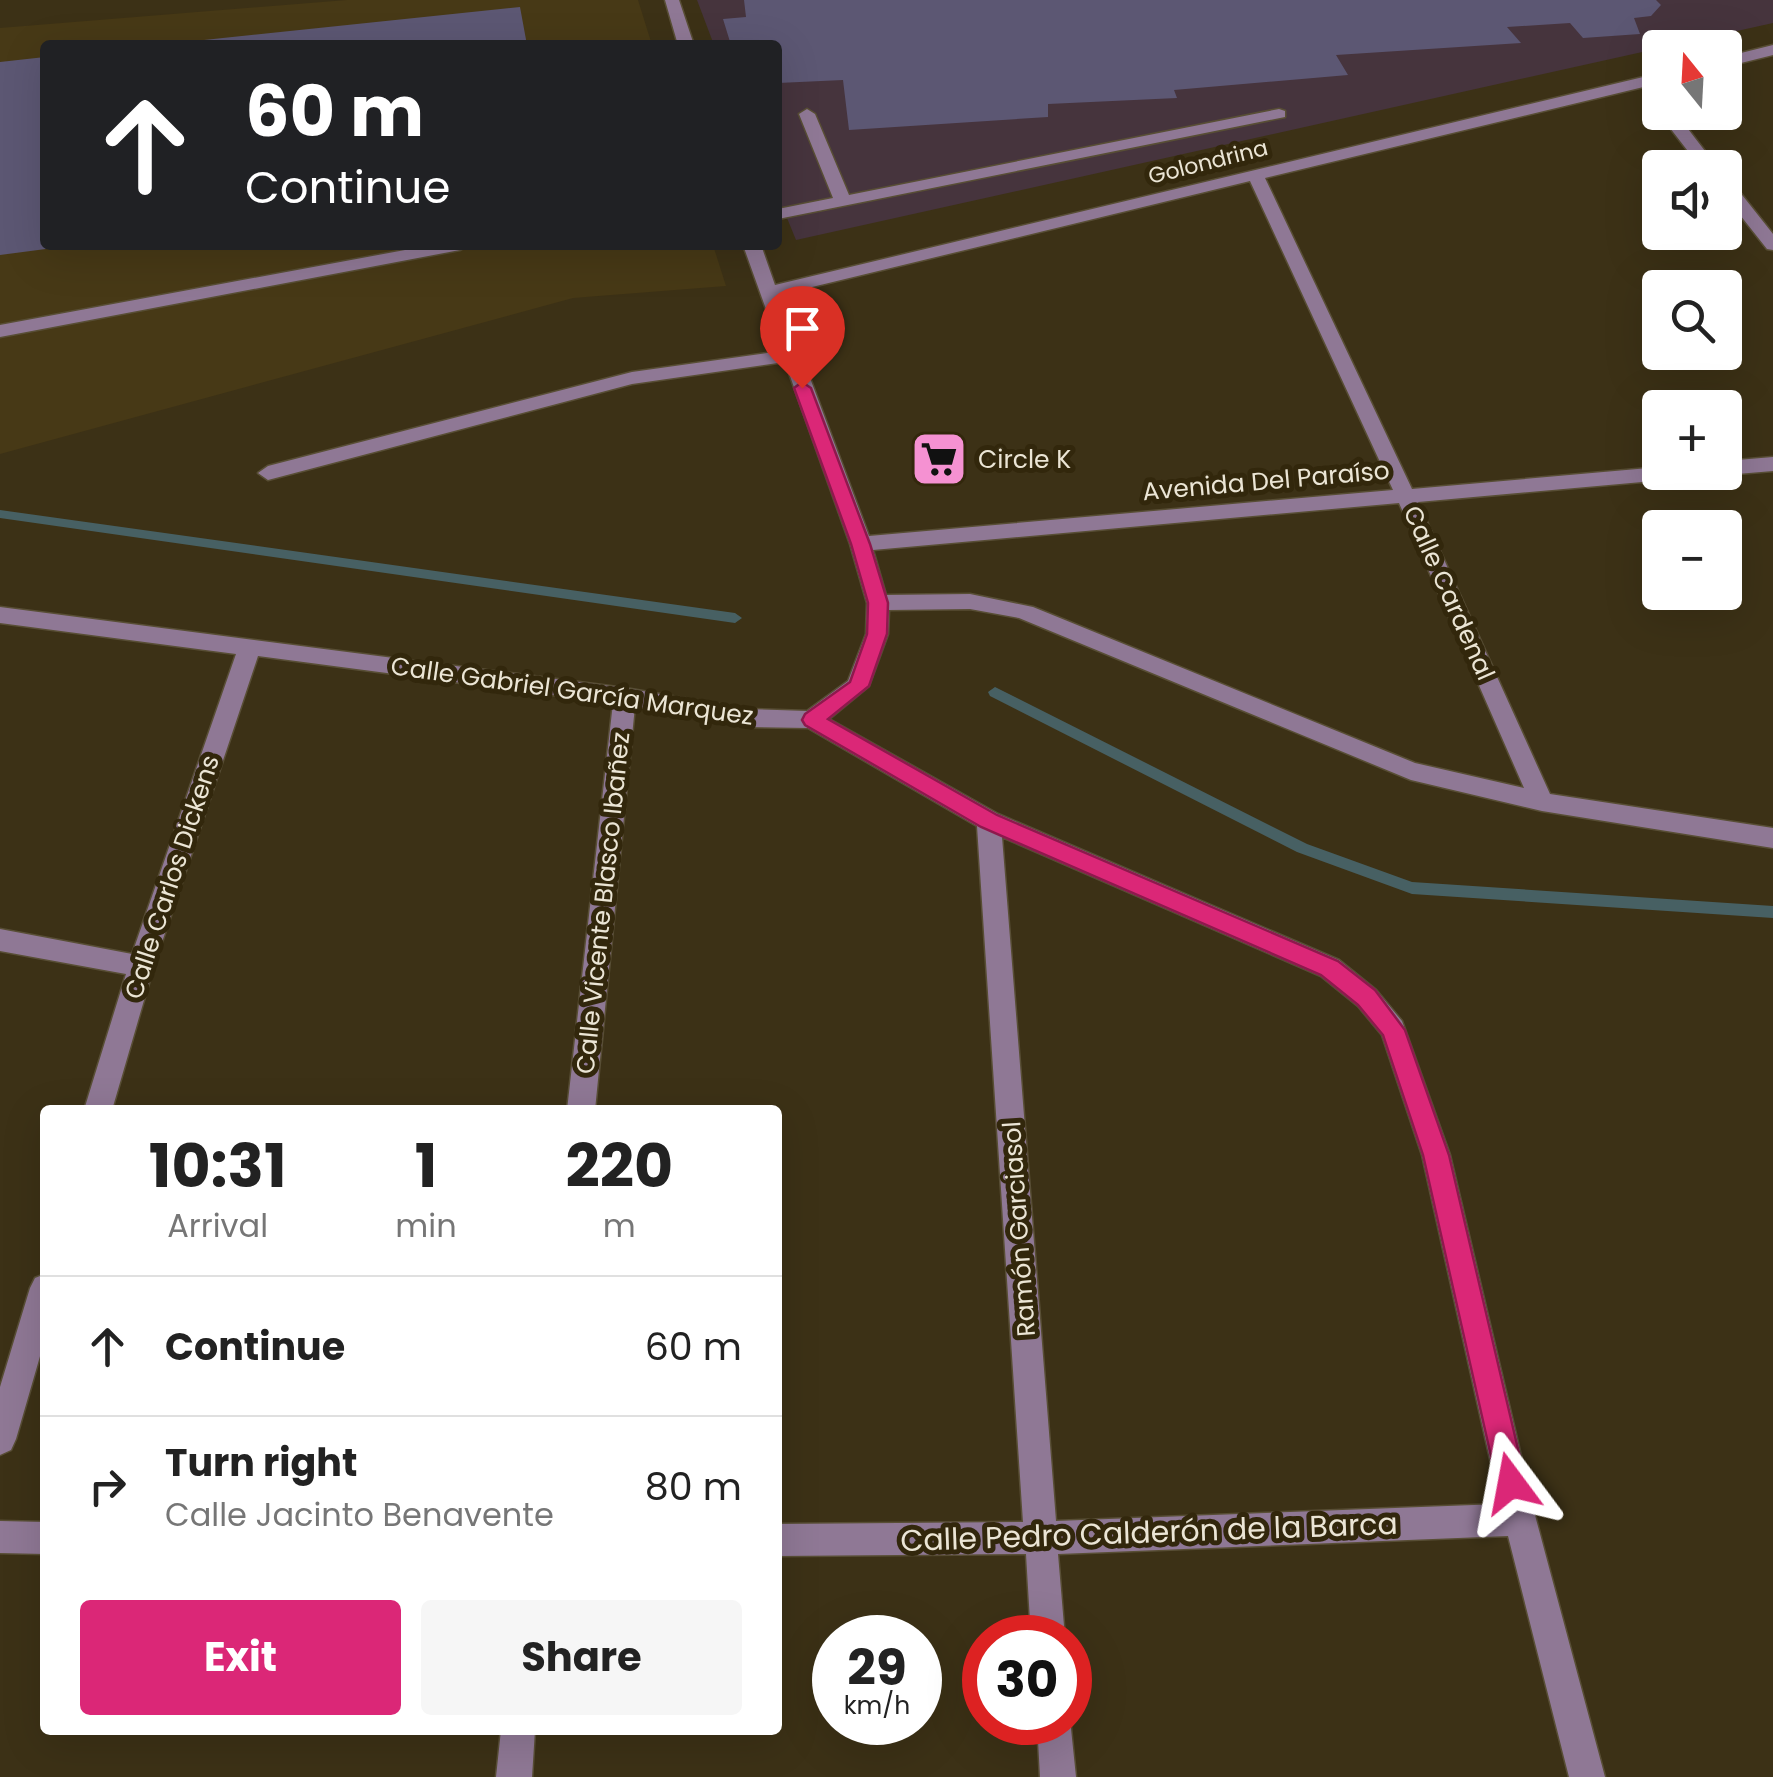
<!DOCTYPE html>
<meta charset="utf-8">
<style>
:root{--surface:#fff;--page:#f6f6f6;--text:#222;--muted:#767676;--line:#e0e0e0;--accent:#db2777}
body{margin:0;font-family:Poppins,sans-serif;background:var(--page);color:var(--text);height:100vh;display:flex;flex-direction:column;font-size:38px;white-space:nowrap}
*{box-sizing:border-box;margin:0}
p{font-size:32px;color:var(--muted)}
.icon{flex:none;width:55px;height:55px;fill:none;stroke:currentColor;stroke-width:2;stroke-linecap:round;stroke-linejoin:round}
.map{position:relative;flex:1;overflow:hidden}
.details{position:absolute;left:40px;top:1105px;width:742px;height:630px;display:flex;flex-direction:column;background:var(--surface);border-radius:10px;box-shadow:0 10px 40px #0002}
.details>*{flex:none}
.banner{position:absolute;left:40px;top:40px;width:742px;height:210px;border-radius:10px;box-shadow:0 10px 40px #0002;background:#202124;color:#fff;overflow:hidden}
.needle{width:65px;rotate:342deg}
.controls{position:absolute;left:1642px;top:30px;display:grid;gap:20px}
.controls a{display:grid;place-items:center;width:100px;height:100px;border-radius:10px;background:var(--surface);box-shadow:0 10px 40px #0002;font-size:50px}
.speed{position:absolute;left:812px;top:1615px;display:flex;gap:20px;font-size:50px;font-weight:700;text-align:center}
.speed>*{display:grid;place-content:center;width:130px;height:130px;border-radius:50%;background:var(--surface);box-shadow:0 10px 40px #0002;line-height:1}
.speed small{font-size:25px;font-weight:400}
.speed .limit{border:15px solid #d22;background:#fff;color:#111}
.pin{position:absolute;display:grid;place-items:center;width:85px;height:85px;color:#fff;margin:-102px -42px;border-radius:50% 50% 50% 0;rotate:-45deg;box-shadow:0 0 10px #0007}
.pin .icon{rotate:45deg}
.me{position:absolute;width:110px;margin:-55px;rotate:347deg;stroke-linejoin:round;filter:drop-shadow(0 0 8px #0008)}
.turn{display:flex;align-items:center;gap:35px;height:210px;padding:0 40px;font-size:45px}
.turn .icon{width:130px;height:130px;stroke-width:2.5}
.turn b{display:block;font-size:70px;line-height:85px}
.eta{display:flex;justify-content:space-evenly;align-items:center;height:170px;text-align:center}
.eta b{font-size:60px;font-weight:700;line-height:70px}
.button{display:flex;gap:20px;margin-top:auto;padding:20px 40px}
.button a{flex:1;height:115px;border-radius:10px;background:var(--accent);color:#fff;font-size:40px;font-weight:700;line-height:115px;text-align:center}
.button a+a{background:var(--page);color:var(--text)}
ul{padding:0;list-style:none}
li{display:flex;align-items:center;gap:30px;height:140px;padding:0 40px;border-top:2px solid var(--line)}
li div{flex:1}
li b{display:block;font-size:38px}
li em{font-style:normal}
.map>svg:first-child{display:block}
</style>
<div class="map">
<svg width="1773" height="1777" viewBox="0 0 1773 1777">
<rect width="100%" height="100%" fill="#3c3116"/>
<path fill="#46343d" d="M697 0H1773V23L796 240 778 196V45H714Z"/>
<path fill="#473916" d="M347 0H638L652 45H45V245H713L726 286 573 298 0 454V28Z"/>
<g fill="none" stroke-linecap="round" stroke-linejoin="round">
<path fill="#476063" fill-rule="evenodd" d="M0 510 735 613 742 618 735 623 0 518Z
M995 687 1307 844 1412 882 1773 906V918L1412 894 1297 852 990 696 988 692Z"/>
</g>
<path fill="#5c5773" d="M744 0H1656L1661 5 1651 16 1634 18 1640 34 1583 38 1570 23 1507 27 1521 43 1336 55 1348 75 1174 90 1177 98 1048 104V117L849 130 843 80 778 83V45H731L723 19 746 17Z
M520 7 527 45H185V42Z
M45 57V245L61 247 0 255V62Z"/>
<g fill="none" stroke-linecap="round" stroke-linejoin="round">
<g stroke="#584e35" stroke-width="3">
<path id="minor" d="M665 0H679L694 45H678Z
M1773 45V55L1725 67V57Z
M1660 73V83L1265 178 1412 489 1660 467V472H1686L1676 479 1418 502 1550 794 1773 828V848L1542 811 1411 780 1019 618 970 609 889 610 888 634 869 686 829 719 998 814 1339 960 1376 990 1402 1021 1450 1155 1536 1519 1605 1777H1569L1508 1536 1058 1554 1065 1638H1031L1026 1554 778 1556V1524L1023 1522 977 826 808 728 747 727 635 706 595 1110H567L613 703 258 656 154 966 112 1110H84L126 974 0 951V929L132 954 236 654 0 623V607L625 688 747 709 807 711 848 681 866 634 867 603 850 544 785 362 632 384 268 480 258 473 268 466 632 372 781 351 743 245H761L775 285ZM1250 181 1393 490 869 536 779 295ZM1399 503 1524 788 1415 763 1033 607 970 594 886 595 873 550ZM1002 837 1321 976 1358 1006 1382 1035 1422 1155 1500 1504 1056 1521Z
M1279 109 1285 111V117L778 219V209L833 198 799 114 807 109 815 114 849 195Z
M1660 109V112H1675L1718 168H1701L1660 115 1658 112Z
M1725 180 1731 181 1773 234V250L1767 249 1725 196Z
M432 245H469L460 250 0 337V325Z
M1773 457V471L1725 475 1718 472H1725V461Z
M45 1274V1339L16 1439 11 1450 0 1455V1387L30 1288 35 1278Z
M0 1521 45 1522V1554L0 1553Z
M1070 1719 1076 1777H1040L1037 1722H1070Z
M501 1730H535L532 1777H496Z"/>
</g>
<use href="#minor" fill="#8f7895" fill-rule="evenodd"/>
</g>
<path fill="#db2777" stroke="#8e194d" stroke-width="2.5" d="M802 382 811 388 870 544 888 603 887 634 869 686 828 719 997 815 1338 961 1375 990 1405 1030 1449 1155 1526 1483 1521 1493 1511 1497 1501 1493 1497 1483 1423 1155 1383 1035 1358 1005 1321 975 981 827 805 725 802 720 805 714 850 682 867 634 868 603 851 544 794 388Z"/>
<defs>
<g id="supermarket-square" transform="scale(2.875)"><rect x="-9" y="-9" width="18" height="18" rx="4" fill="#f591d2" stroke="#32270c"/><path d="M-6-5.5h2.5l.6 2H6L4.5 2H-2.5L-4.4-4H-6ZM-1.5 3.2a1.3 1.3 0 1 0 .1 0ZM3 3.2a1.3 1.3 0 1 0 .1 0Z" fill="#111"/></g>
</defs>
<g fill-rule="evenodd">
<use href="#supermarket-square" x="939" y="459"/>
</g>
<g text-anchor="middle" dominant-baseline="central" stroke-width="10" stroke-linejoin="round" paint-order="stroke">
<g font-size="22" fill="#ebe5d5" stroke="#32270c">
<text transform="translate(1208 162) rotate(-14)">Golondrina</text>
</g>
<g font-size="25" fill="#ebe5d5" stroke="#32270c" text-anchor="start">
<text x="978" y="459">Circle K</text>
</g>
<g font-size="25" fill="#ebe5d5" stroke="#32270c">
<text transform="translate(1266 481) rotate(-5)">Avenida Del Paraíso</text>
<text transform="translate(1449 593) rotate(66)">Calle Cardenal</text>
<text transform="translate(572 691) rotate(8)">Calle Gabriel García Marquez</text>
<text transform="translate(172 877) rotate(-72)">Calle Carlos Dickens</text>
<text transform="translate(603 903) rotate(-84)">Calle Vicente Blasco Ibañez</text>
<text transform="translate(1019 1229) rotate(-94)">Ramón Garciasol</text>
</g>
<g font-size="30" fill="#ebe5d5" stroke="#32270c">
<text transform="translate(1149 1532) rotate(-2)">Calle Pedro Calderón de la Barca</text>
</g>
</g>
</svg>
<div class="controls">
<a><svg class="needle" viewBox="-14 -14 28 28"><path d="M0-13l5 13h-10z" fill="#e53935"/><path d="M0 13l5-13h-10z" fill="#767676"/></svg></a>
<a><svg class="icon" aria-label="sound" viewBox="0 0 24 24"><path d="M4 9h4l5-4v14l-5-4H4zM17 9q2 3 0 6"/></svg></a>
<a><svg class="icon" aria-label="search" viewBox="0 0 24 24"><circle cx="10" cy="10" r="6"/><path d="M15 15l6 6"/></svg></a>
<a>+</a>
<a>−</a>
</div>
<div class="speed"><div>29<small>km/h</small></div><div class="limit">30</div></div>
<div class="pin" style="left:802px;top:388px;background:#d93025"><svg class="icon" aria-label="arrive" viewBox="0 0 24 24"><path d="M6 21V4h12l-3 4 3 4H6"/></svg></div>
<svg class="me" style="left:1511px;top:1483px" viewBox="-20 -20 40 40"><path d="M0-17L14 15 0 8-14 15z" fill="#db2777" stroke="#fff" stroke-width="4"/></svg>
<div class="banner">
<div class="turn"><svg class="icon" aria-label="ahead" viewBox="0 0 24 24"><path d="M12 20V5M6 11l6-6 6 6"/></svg><div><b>60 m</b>Continue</div></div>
</div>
<section class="details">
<div class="eta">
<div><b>10:31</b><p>Arrival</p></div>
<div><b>1</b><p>min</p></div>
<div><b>220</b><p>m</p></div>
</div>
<ul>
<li><svg class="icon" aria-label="ahead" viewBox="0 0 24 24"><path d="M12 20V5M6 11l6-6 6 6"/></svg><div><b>Continue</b></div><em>60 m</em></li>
<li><svg class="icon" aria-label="right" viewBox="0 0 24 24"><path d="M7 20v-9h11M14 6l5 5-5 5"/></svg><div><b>Turn right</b><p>Calle Jacinto Benavente</p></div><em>80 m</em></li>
</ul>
<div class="button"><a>Exit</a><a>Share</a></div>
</section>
</div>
